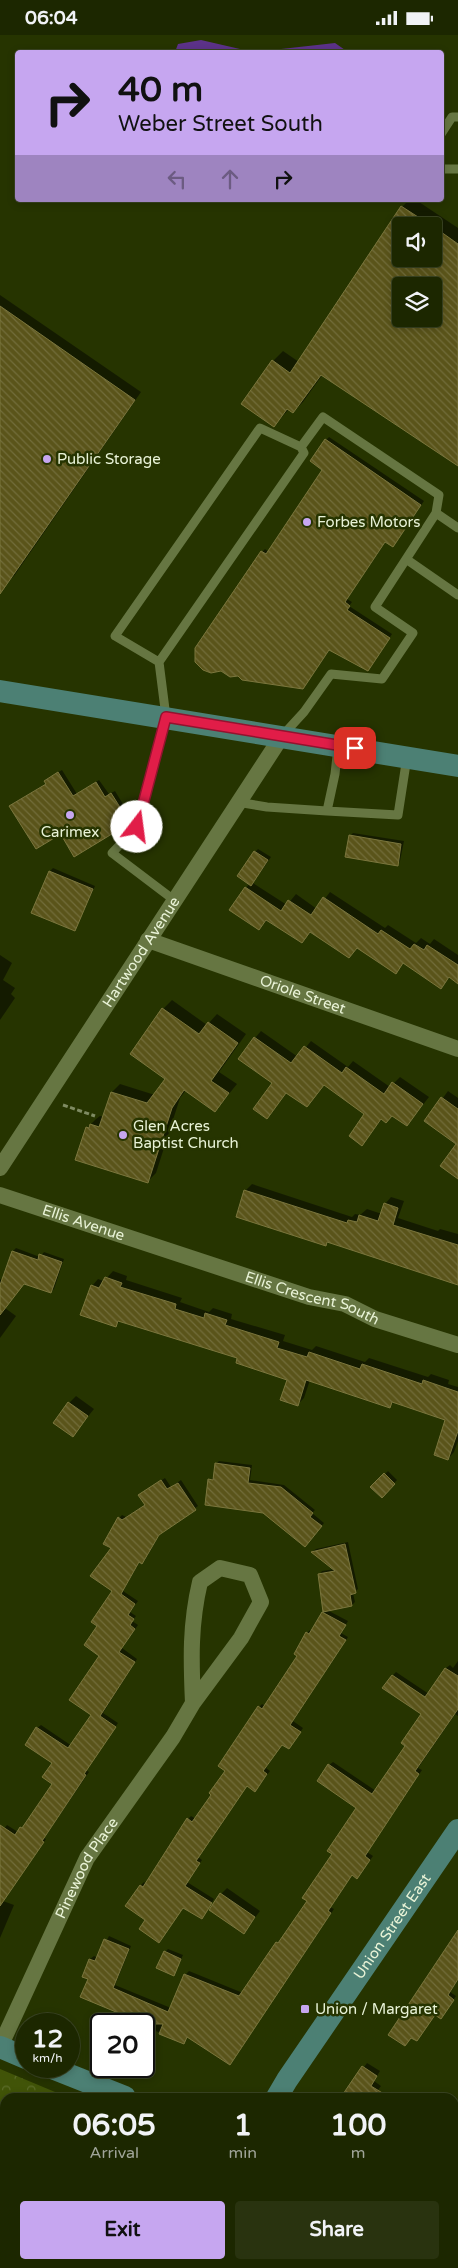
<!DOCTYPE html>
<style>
:root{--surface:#1c2700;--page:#29330f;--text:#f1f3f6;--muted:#a0a599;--line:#3a4422;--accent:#c6a6f0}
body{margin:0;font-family:"Varela Round",sans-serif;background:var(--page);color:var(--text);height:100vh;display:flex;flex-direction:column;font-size:19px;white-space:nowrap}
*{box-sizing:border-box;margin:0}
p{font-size:16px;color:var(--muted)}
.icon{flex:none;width:28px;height:28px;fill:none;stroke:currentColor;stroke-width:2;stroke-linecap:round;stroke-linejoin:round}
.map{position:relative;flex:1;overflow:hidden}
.drawer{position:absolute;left:0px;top:2058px;width:459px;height:176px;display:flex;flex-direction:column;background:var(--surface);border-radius:15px 15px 0 0;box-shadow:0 2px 8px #0003,0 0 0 1px var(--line)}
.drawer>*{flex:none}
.banner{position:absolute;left:15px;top:15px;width:429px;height:152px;border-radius:5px;box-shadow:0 2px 8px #0003,0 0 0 1px var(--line);background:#c6a6f0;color:#111;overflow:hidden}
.controls{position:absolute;left:392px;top:182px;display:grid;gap:10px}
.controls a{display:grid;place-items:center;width:50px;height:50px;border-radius:5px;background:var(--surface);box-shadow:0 2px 8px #0003,0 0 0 1px var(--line);font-size:25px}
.speed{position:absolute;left:15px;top:1978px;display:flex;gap:10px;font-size:25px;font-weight:700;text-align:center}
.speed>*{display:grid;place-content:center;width:65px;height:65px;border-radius:50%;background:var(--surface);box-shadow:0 2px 8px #0003,0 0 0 1px var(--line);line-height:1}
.speed small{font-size:12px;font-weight:400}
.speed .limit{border:2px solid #111;border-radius:8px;background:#fff;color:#111}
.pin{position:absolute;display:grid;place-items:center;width:42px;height:42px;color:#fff;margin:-21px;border-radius:10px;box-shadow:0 2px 8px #0006}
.me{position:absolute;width:55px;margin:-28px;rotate:15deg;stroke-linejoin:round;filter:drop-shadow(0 0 4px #0008)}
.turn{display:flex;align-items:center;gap:18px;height:105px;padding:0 20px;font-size:22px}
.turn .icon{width:65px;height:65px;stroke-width:2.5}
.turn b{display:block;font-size:35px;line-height:42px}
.lanes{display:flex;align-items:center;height:48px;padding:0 20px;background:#0003;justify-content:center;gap:25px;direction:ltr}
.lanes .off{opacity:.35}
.eta{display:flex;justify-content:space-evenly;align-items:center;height:85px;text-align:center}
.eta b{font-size:30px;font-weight:700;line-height:35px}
.action{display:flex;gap:10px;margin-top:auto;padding:10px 20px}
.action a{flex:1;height:58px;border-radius:5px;background:var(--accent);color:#111;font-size:20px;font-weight:700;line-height:58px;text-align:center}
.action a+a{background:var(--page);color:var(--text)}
.status{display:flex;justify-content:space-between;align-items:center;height:35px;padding:0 25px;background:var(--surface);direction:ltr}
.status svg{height:14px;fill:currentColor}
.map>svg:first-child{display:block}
</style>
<div class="status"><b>06:04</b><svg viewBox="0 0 49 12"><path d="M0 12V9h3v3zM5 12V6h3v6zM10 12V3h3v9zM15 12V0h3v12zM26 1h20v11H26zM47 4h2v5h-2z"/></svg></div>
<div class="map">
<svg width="458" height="2233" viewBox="0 0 458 2233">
<defs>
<pattern id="forest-crowns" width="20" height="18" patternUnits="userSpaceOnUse" patternTransform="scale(1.25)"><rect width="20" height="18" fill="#415408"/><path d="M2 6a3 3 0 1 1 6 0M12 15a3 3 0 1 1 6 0" fill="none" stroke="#5c6d2b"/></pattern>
<pattern id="building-back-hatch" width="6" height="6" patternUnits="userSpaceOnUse" patternTransform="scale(1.25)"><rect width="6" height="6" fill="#5a541a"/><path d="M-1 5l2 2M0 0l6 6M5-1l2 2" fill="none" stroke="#726d3b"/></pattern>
</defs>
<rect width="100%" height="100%" fill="#263400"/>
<path fill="url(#forest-crowns)" d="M0 2034 67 2062H5V2229H454V2225L458 2227V2233H0Z"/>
<path fill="#5c3289" d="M201 5 253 17 335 8 348 17H175L178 9Z"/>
<path fill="#0007" fill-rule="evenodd" d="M409 165H416L458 193V429L323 339 303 367 293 377 289 374 274 391 273 326 283 316 299 327 402 172ZM401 191H434V224H401ZM401 251H434V284H401Z
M0 260 141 357 14 541 7 547 0 542Z
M329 402 424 466 396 507 386 506 347 564 352 567 349 571 392 599 371 632 330 614 303 653 262 517 265 514 269 517 324 435 326 405Z
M62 735 77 759 99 745 109 759 115 756 132 784 129 787 68 793 14 768 47 748 45 746 48 743Z
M353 798 404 806 400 826 397 830 350 801Z
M258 814 271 822 253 848 287 870 296 859 317 874 330 857 385 893 388 890 416 908 421 903 430 909 434 904 458 920V947L450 942 441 952 404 927 396 937 358 912 349 922 311 897 302 907 268 884 259 894 246 853 250 848 255 817Z
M53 833 95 851 75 895 50 836Z
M0 920 12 928 3 945 15 953 11 959 15 963 0 985Z
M172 965 207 990 217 979 246 999 219 1037 237 1049 215 1076 186 1055 180 1063 156 1138 147 1147 87 1093 96 1084 100 1081 104 1082 112 1057 120 1049 155 1060 167 1044 163 974ZM91 1089 106 1093 91 1091Z
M261 996 298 1022 311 1006 348 1032 353 1026 390 1052 400 1042 429 1062 407 1090 393 1080 382 1084 362 1109 366 1079 325 1049 307 1071 287 1057 267 1083 273 1048 255 1003Z
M448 1056 458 1063V1135V1109L426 1086Z
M252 1149 352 1182 355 1179 360 1180 367 1174 382 1179 385 1169 391 1162 404 1166 398 1183 438 1196 440 1194 458 1199V1249L329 1206 326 1210 245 1156Z
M16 1213 40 1222 44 1217 64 1224 54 1254 51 1257 24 1248 5 1273 16 1281 0 1303V1244L3 1246 13 1216Z
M113 1236 127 1241 126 1245 182 1263 180 1267 209 1277 213 1273 232 1279 231 1284 285 1300 283 1306 312 1315 316 1311 365 1327 369 1323 428 1342 431 1339 449 1345 448 1349 458 1352V1406L454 1417 448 1424 447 1385 394 1367 389 1371 310 1345 304 1363 297 1370 288 1344 239 1323 121 1285 115 1291 92 1251 98 1244 104 1246Z
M76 1361 94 1374 73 1400 69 1368Z
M219 1426 252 1430 250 1445 284 1450 315 1475 312 1478 324 1488 308 1507 264 1476 210 1445 215 1442 216 1429Z
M388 1436 397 1445 382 1461 372 1452Z
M165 1443 171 1452 181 1445 198 1471 161 1497 145 1525 142 1528 140 1526 123 1556 138 1566 130 1577 136 1581 132 1586 138 1590 122 1613 137 1624 103 1678 118 1688 86 1735 89 1737 44 1803 46 1804 3 1866 14 1870 0 1903V1799L7 1790 18 1797 26 1790 53 1749V1728L37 1693 41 1690 72 1711 93 1679 101 1620 99 1591 113 1555 112 1513 119 1483 122 1480 126 1482 146 1469 143 1457Z
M348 1507 358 1554 353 1558 355 1567 352 1570 327 1575 348 1586 341 1598 348 1602 293 1686 303 1693 292 1709 282 1708 266 1733 270 1736 258 1752 247 1750 198 1822 202 1825 187 1847 214 1864 205 1879 184 1872 147 1885 126 1870 141 1850 144 1847 146 1849 188 1784 191 1781 196 1784 227 1736 259 1672 262 1669 265 1671 298 1620 307 1598 310 1595 312 1596 324 1576 319 1540 322 1536 335 1534 313 1516 316 1514Z
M458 1626V1681L455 1679 418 1733 422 1735 367 1817 373 1821 360 1839H352L330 1872 334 1874 233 2025 188 2001 184 2008 144 1991V1989L117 1976 89 1944 83 1941 90 1924 94 1921 98 1923 109 1901 131 1911 115 1950 171 1973 185 1940 189 1936 243 1958 277 1908 281 1905 308 1866 358 1773 329 1730 333 1727 376 1756 407 1711 422 1679 393 1640 396 1637 429 1659 446 1633 450 1630 453 1633Z
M227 1853 260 1876 244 1897 221 1859Z
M458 1897V1944L450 1957 456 1961 441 1983 435 1979 417 2005Z
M168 1914 183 1920 174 1939 165 1917Z
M367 2028 380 2036 374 2046 381 2051 375 2059 383 2062H343Z
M454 2069 458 2071V2125L454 2123Z"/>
<path fill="url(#building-back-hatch)" stroke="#7b763d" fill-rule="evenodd" d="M401 171 432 191H401V224H434V192L458 209V431L321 340 293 378 287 374 274 392 241 369 272 325 290 338ZM401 251H434V284H401Z
M0 271 135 365 0 559Z
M325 404 421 470 393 512 385 507 345 567 350 571 347 575 390 603 368 636 329 615 303 654 242 645 238 641 230 642 221 636 211 638 203 635 195 627V613L261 516 266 519 322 435 310 426Z
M58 737 73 761 96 747 105 762 111 758 130 788 74 822 63 803 66 796 36 814 9 771 46 749 44 746Z
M349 800 401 809 398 831 345 822Z
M254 816 268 825 251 851 237 841Z
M49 836 93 854 75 896 31 878Z
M245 852 281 876 288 865 311 880 323 862 378 899 381 895 410 914 414 909 424 915 427 910 458 930V949L449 942 441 954 403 928 396 939 357 913 349 923 310 897 302 908 266 885 259 895 229 875Z
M162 973 199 999 208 987 238 1008 211 1046 229 1058 215 1077 184 1055 172 1073 148 1148 75 1125 86 1092 89 1093 90 1089 99 1092 111 1057 147 1068 165 1044 130 1019Z
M254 1002 291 1028 304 1011 342 1038 346 1032 384 1059 392 1047 423 1069 407 1091 392 1081 386 1088 381 1084 362 1111 349 1101 364 1079 324 1050 307 1072 286 1058 267 1084 253 1074 272 1048 238 1024Z
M441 1062 458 1074V1144L440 1131 456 1109 424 1086Z
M244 1155 347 1188 348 1185 357 1187 359 1180 378 1186 384 1168 398 1173 393 1190 458 1210V1250L327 1207 326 1211 236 1182Z
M12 1216 38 1225 39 1219 62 1227 51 1258 24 1249 0 1280V1250Z
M105 1242 122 1248 120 1252 176 1269 175 1274 204 1283 205 1278 227 1285 225 1290 279 1307 277 1313 307 1322 309 1317 360 1334 362 1329 422 1349 423 1345 458 1357V1396L448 1425 434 1420 445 1385 392 1367 390 1373 306 1345 298 1371 280 1365 287 1345 236 1328 237 1323 118 1286 116 1292 80 1280 91 1250 99 1253Z
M68 1367 88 1381 73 1402 53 1388Z
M215 1428 250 1433 248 1448 281 1452 313 1478 310 1482 322 1491 305 1512 263 1478 205 1470 208 1444 213 1445Z
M384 1438 395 1449 382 1463 370 1452Z
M161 1445 167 1454 178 1448 196 1475 159 1500 142 1529 139 1527 121 1559 135 1569 128 1580 134 1584 130 1590 135 1594 119 1617 135 1627 100 1681 116 1692 84 1739 86 1740 42 1806 44 1807 0 1871V1790L15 1800 20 1792 22 1793 52 1749 42 1742 52 1728 25 1710 36 1692 68 1713 91 1680 69 1665 99 1621 84 1610 97 1591 91 1587 112 1556 90 1541 111 1513 103 1509 118 1482 122 1485 145 1470 138 1460Z
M345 1509 356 1558 350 1560 352 1571 323 1577 318 1539 335 1536 311 1517Z
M322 1577 346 1590 339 1601 346 1605 290 1690 301 1697 289 1714 282 1710 263 1736 267 1739 255 1757 247 1751 196 1826 200 1828 185 1851 212 1868 202 1884 183 1873 159 1908 139 1894 145 1885 125 1871 140 1850 143 1852 187 1783 192 1787 211 1760 209 1758 225 1736 218 1731 258 1671 262 1674 297 1621 294 1619 306 1597 309 1599Z
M445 1633 458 1641V1674L415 1736 419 1739 365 1821 370 1825 357 1844 352 1840 328 1876 331 1878 230 2030 187 2002 184 2009 159 1999 163 1989H135L114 1980 116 1977 80 1962 88 1944 82 1942 89 1924 95 1926 104 1904 129 1914 113 1953 168 1977 184 1939 239 1961 276 1907 278 1908 307 1866 302 1863 332 1819 327 1816 356 1773 317 1746 328 1729 372 1759 405 1711 401 1708 421 1679 382 1653 392 1640 425 1662Z
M220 1858 255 1882 244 1899 209 1875Z
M458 1895V1944L448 1960 454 1965 441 1984 435 1980 417 2006 411 2003 405 2011 388 2000Z
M164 1916 181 1924 174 1941 156 1933Z
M362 2031 377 2041 371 2051 389 2062H341Z"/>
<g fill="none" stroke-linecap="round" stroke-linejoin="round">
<path stroke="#7f8b62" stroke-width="3" stroke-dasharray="5 2.5" stroke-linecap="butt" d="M63 1070 95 1081
M0 2134 5 2138
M301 2229 304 2233
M308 2229 317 2233
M447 2229V2233
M62 2233 65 2229"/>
<path stroke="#667642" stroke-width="9" d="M441 99 452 82H458
M441 134H458
M436 478 458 493
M406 524 458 560
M159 627 304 418 301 412 260 393 115 601 159 627 166 682 137 792 112 818 174 865
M282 701 304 677 331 639 382 644 413 598 375 572 436 478 439 460 323 382 301 412
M338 712 335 739 327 776 398 780 407 722
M237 767 267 772 327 776"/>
<g stroke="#667642" stroke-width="16">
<path id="s1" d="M148 905 458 1014"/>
<path id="s2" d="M0 1133 282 701"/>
<path id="s3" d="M0 1160 309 1262 345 1269 375 1284 458 1310"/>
<path id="s4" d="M0 2012 87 1823 173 1702 193 1668 241 1603 261 1567 250 1540 220 1533 200 1547C190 1589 191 1625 193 1668"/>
</g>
<g stroke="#4c8074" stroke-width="22">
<path d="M0 656 458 731"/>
<path d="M0 2012 26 2023"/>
<path d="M47 2031 125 2062"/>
<path id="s5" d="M277 2062 287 2045 458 1795"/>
<path d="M454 2202 458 2204"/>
</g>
</g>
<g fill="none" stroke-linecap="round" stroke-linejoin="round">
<g stroke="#92132f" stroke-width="12">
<path id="route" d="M137 792 166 682 355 713"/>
</g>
<use href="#route" stroke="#e11d48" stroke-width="9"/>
</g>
<g fill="#c6a6f0" stroke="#263400" stroke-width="2">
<circle cx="47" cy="424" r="5"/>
<circle cx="307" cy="487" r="5"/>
<circle cx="70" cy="780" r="5"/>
<circle cx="123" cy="1100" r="5"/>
<rect x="300" y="1969" width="10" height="10" rx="2.5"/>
</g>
<g text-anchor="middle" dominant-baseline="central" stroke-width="5" stroke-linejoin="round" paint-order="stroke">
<g font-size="15" fill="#e9f3d7" stroke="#263400" text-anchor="start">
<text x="57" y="424">Public Storage</text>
<text x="317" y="487">Forbes Motors</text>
<text x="70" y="797" text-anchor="middle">Carimex</text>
<text x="133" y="1091">Glen Acres<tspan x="133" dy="17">Baptist Church</tspan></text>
<text x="315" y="1974">Union / Margaret</text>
</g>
<g font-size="15" fill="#e9f3d7" stroke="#263400">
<text stroke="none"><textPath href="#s2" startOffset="258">Hartwood Avenue</textPath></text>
<text stroke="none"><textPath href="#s1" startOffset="164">Oriole Street</textPath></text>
<text stroke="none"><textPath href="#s3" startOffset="88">Ellis Avenue</textPath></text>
<text stroke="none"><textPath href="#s3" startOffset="329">Ellis Crescent South</textPath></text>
<text stroke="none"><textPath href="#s4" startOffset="199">Pinewood Place</textPath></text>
<text stroke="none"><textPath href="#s5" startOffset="206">Union Street East</textPath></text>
</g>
</g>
</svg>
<div class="controls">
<a><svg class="icon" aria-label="sound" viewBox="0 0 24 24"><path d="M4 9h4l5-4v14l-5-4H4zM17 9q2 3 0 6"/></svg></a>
<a><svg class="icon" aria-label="layers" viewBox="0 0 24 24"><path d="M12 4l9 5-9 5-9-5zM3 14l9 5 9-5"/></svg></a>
</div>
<div class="speed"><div>12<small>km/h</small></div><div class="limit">20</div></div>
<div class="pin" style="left:355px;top:713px;background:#d93025"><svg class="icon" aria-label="arrive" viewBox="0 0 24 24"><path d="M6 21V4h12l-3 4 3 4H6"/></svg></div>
<svg class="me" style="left:137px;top:792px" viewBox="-20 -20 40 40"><circle r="19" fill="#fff"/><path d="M0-13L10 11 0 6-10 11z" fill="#e11d48"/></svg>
<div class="banner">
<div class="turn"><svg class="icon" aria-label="right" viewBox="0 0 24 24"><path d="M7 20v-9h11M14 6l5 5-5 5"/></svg><div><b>40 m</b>Weber Street South</div></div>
<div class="lanes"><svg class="icon off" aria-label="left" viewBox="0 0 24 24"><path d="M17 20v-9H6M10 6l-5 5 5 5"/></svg><svg class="icon off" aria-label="ahead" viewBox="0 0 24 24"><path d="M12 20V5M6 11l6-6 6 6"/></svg><svg class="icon" aria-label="right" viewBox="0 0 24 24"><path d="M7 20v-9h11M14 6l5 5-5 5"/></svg></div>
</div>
<section class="drawer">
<div class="eta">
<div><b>06:05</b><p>Arrival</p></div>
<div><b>1</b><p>min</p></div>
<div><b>100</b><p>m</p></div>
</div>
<div class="action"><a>Exit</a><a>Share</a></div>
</section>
</div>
